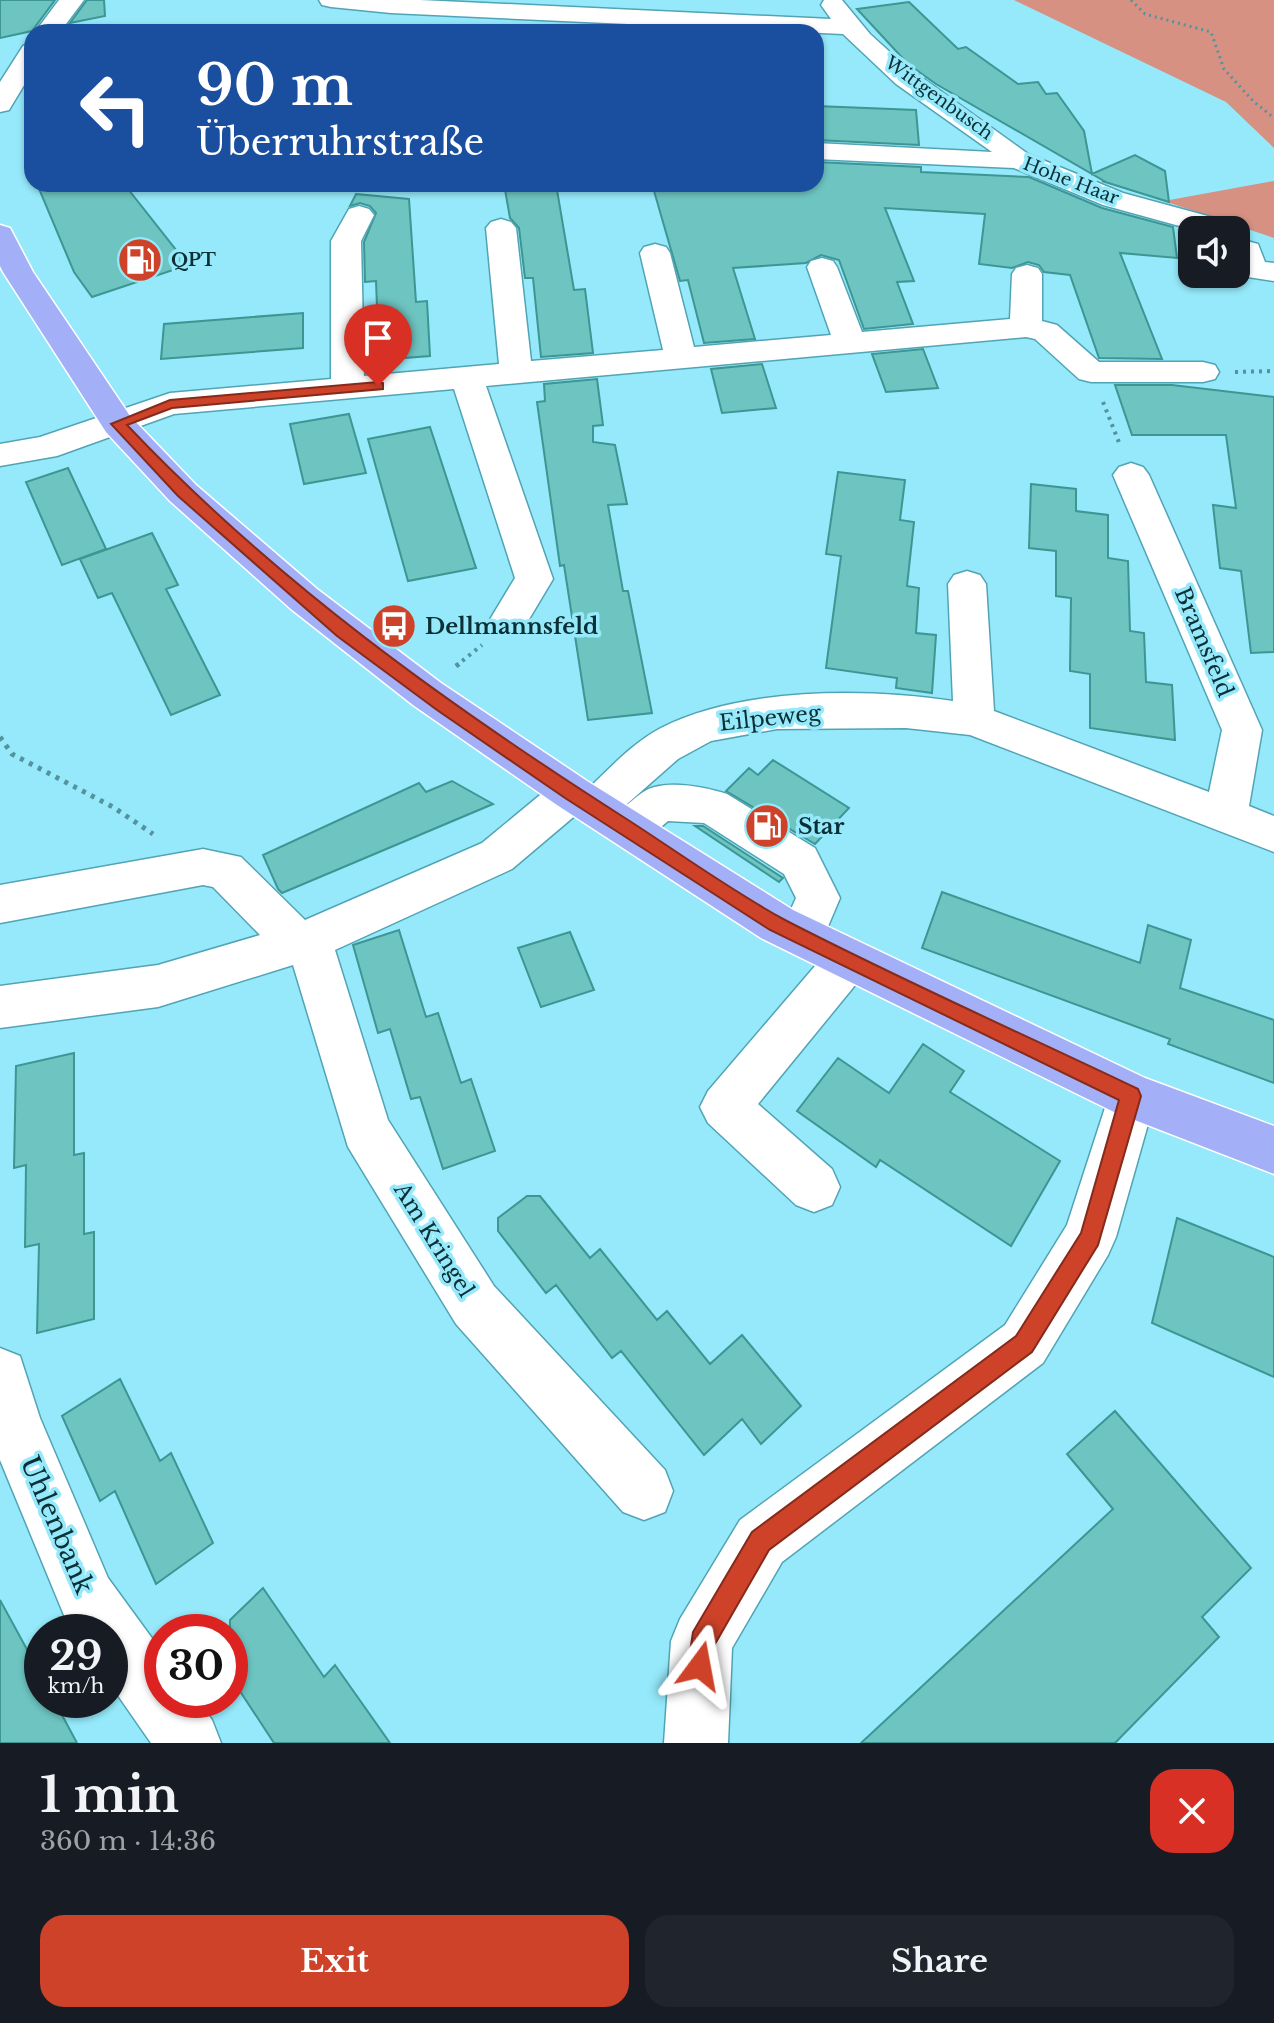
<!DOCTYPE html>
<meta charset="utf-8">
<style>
:root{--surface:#171b24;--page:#20242c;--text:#f1f3f6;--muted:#9ea1a6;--accent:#cd4229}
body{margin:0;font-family:"Libre Baskerville",serif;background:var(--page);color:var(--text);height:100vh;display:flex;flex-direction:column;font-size:30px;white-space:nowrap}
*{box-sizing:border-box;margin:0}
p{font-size:26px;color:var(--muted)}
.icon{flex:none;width:44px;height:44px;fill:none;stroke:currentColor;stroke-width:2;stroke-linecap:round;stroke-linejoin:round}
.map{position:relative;height:1743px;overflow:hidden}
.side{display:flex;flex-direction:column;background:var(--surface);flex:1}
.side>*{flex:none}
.hud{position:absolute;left:24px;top:24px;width:800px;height:168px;border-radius:24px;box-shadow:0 2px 6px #0004;background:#1a4fa0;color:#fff;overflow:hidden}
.controls{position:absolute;left:1178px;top:216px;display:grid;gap:16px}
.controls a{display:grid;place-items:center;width:72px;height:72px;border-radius:16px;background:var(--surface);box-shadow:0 2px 6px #0004;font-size:40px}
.speed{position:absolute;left:24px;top:1614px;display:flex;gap:16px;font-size:40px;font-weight:700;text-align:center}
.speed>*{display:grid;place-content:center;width:104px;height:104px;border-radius:50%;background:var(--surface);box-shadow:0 2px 6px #0004;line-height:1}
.speed small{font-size:20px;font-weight:400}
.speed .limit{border:12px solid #d22;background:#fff;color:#111}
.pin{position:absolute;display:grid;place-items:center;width:68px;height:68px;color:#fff;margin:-82px -34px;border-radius:50% 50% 50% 0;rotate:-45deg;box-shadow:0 0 8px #0007}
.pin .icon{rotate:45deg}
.me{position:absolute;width:88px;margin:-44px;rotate:13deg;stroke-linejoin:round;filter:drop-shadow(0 0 6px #0008)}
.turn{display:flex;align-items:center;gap:28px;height:168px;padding:0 40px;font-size:36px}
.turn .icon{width:104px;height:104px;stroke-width:2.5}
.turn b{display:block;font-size:56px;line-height:68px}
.round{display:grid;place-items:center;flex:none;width:84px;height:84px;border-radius:24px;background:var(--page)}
.head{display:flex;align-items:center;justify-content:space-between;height:136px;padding:0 40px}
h1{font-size:48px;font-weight:700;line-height:60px}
.button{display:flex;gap:16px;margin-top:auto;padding:16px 40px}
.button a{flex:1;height:92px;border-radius:24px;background:var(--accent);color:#fff;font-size:32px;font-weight:700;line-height:92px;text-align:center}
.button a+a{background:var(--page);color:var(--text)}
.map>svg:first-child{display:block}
</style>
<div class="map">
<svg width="1274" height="1743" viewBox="0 0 1274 1743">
<rect width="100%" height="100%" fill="#95e9fa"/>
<path fill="#d69183" d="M1014 0H1274V148L1226 102Z
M1274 181V238L1164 201Z"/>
<path fill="#6dc4c1" stroke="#3c9693" stroke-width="2" d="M0 0H55L32 31 0 38Z
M87 0H104L105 16 70 23Z
M909 2 958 49 966 47 1018 84 1038 82 1046 94 1057 93 1084 131 1092 174 1135 155 1165 171 1169 202 1102 181H1104L936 84 908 64 857 9Z
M816 106 916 110 919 145 816 140Z
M816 162 921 167V172L1029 177 1102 208 1173 227 1177 258 1120 253 1162 359 1099 358 1070 275 1044 272 1039 265 1028 262 1012 268 979 264 985 214 885 208 914 281 897 282 913 324 864 329 839 260 821 255 806 263 733 268 755 339 704 343 688 280 680 281 652 184H816Z
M37 184H124L188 265 92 297 74 272Z
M504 184H556L574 290 585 289 593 353 541 357 533 278H525L519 228 510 218Z
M356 194 409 199 416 302 427 301 430 356 379 360 376 281 365 282 364 242 376 213 370 206 360 203 350 206Z
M303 313V348L161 359 164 324Z
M923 349 938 388 886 392 872 354Z
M762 364 776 408 722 413 711 369Z
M597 379 603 425 593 426V442L615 445 627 504 608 505 623 591H628L652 713 588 720 564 565 560 566 537 402 545 401 544 384Z
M1115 385H1172L1274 397V652L1251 653 1241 571 1220 568 1213 505 1236 508 1226 435H1132Z
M349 414 366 473 304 484 290 424Z
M430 427 476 568 408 581 368 439Z
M68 468 106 549 62 565 26 482Z
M838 472 905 480 900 520 914 522 907 586 919 588 916 633 936 635 932 693 896 688 897 678 826 668 841 556 826 554Z
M1031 484 1076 489V511L1108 515V558L1128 561 1130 631 1144 633 1146 682 1172 685 1175 740 1090 728V674L1070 671 1071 598 1056 596V551L1029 548Z
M152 533 178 585 166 589 220 695 171 715 112 593 98 598 80 559Z
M773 760 849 808 815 844 726 791 749 768 758 775Z
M452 781 493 804 282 893 278 889 263 855 419 783 426 792Z
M695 826H703L783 878 779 882Z
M942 892 1140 963 1148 925 1191 940 1180 988 1274 1020V1083L1168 1044 1170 1039 922 948Z
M399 930 426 1017 438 1013 461 1083 471 1079 495 1151 443 1169 420 1097 411 1099 390 1029 378 1033 353 945Z
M570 932 594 990 541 1007 518 948Z
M923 1044 964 1071 950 1092 1060 1161 1011 1246 880 1160 876 1167 797 1111 838 1058 889 1093Z
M74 1053V1155L84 1153V1234L94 1232V1319L37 1333 39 1244 25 1247 26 1165 14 1168 16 1066Z
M527 1196H540L590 1258 600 1249 657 1320 667 1311 710 1364 742 1335 801 1406 761 1444 742 1419 704 1455 621 1351 612 1358 556 1285 546 1293 498 1231V1218Z
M1177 1218 1274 1257V1377L1152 1323Z
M120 1379 160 1461 171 1453 213 1543 156 1584 115 1491 100 1501 62 1416Z
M1115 1411 1251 1568 1202 1617 1219 1637 1115 1743H861L1113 1509 1067 1454Z
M263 1588 324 1677 335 1665 390 1743H274L230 1676V1620Z
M0 1600 42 1677V1700H54L77 1743H0Z"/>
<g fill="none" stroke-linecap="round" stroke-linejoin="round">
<g stroke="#51a4b5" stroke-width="3">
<path id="minor" d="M59 0H84L60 32H35Z
M319 0H420L831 19 821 5 824 0H842L870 34 903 64 1028 154 1123 193 1237 224 1242 230 1236 237V230H1194L1103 205 1014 168 816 159V143L992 152 896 84 843 34 391 13 331 7 322 5Z
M32 43V72L9 110 0 112V82L23 46Z
M359 206 369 209 374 215 361 241 364 376 499 364 486 228 491 222 501 219 511 222 516 228 531 361 663 350 640 253 644 247 655 244 666 247 670 253 694 347 831 335 807 267 811 261 822 258 833 261 837 267 862 332 1010 319 1012 274 1016 268 1027 265 1038 268 1042 274V321L1057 325 1099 362H1203L1215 365 1219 372 1215 379 1203 382H1091L1079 379 1035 339 1026 337 486 386 553 579 522 631 508 635 494 631 489 621 515 578 454 389 174 414 57 456 0 466V444L40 437 170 393 331 379V241L349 209Z
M1247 241 1258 244 1265 262 1274 263V281L1241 276 1236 267V244Z
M1131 463 1143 467 1149 475 1262 730 1249 806 1274 816V852L970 735 906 728 777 729 711 741 678 759 619 811C628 805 636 796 645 791 666 779 705 787 727 794L815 848 840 898 818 950 802 956 786 950 779 936 796 898 784 874 704 823 668 821C649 837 639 851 613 841L606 829 612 819 595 825 580 820 577 814 512 869 335 950 388 1120 494 1286 665 1470 673 1491 665 1512 644 1520 623 1512 456 1324 348 1147 293 965 158 1007 0 1028V986L158 965 260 935 213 887 203 885 0 923V885L203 849 241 857 305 920 482 843 557 781 572 776 587 781 590 787C612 766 634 742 661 728 741 687 866 688 953 701L948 584 954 575 967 571 980 575 986 584 994 711 1209 792 1222 730 1113 475 1119 467Z
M849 939 865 945 872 959 865 973 758 1104 832 1169 840 1187 832 1205 814 1212 796 1205 708 1123 700 1107 708 1091 833 945Z
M1131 1073 1148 1080 1156 1096 1116 1237 1108 1255 1043 1363 782 1562 732 1648 728 1743H664L671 1641 680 1619 740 1520 1005 1325 1067 1225 1114 1080Z
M0 1348 20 1356 40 1418 108 1578 162 1652V1700H197L212 1720 221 1743H151L110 1684V1632H74L66 1620 0 1460Z"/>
</g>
<g stroke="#fff" stroke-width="3">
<path id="major" d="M0 225 10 228 33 272 130 416 196 485 317 589 441 683 587 781 793 910 1145 1078 1274 1126V1174L1114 1112 761 938 557 805 413 705 291 609 170 501 106 432 3 272 0 266Z"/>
</g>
<path stroke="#54929e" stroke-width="3" stroke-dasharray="2 4" stroke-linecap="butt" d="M1131 0 1145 14 1211 32 1224 69 1253 101 1274 118"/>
<path stroke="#54929e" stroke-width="4" stroke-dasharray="3 5" stroke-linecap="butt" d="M1235 372 1274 371
M1103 402 1120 445
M456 666 482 645"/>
<path stroke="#54929e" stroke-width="5" stroke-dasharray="4 6" stroke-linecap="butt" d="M456 666 459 664
M0 737 12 754 113 807 153 834"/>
<use href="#minor" fill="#fff" fill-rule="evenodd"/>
<use href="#major" fill="#a3b0f7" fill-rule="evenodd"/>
</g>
<path fill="#cd4229" stroke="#852b1b" stroke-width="2" d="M378 382 383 383V389L172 408 127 425C275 581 445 703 625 818 678 852 730 890 785 920 901 980 1021 1033 1138 1089L1141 1096 1098 1245 1032 1352 769 1550 715 1644 709 1675 700 1679 691 1675 688 1666 693 1632 752 1532 1016 1336 1081 1233 1119 1100 770 930 565 798 437 710 337 636 178 496 111 424 170 400Z"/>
<defs>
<g id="fuel-disc" transform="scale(2.3)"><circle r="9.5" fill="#cd4229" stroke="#95e9fa"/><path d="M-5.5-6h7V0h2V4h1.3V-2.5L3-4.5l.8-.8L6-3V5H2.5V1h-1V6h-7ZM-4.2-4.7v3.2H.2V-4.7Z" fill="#fff"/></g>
<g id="bus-disc" transform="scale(2.3)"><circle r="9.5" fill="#cd4229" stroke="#95e9fa"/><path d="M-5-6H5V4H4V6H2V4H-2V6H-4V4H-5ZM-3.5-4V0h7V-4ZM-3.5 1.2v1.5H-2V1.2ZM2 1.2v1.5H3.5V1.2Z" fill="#fff"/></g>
</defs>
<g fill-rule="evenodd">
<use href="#fuel-disc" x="140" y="260"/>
<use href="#bus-disc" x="394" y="626"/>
<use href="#fuel-disc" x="767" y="826"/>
</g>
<g text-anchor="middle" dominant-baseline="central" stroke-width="7" stroke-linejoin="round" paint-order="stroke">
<g font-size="18" fill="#0a2f35" stroke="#95e9fa">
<text transform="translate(939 98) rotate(36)">Wittgenbusch</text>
<text transform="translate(1071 181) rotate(21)">Hohe Haar</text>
</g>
<g font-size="18" font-weight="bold" fill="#0a2f35" stroke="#95e9fa" text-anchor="start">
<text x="171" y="260">QPT</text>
</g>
<g font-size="22" font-weight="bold" fill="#0a2f35" stroke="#95e9fa" text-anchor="start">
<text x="425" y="626">Dellmannsfeld</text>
<text x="798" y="826">Star</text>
</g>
<g font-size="22" fill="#0a2f35" stroke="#95e9fa">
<text transform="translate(1204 642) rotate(67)">Bramsfeld</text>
<text transform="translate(770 718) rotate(-6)">Eilpeweg</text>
<text transform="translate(434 1240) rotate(58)">Am Kringel</text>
</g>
<g font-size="26" fill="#0a2f35" stroke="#95e9fa">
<text transform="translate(57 1525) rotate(67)">Uhlenbank</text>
</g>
</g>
</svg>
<div class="controls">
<a><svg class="icon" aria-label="sound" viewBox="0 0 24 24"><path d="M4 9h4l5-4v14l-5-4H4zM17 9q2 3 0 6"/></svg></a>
</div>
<div class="speed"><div>29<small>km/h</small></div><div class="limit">30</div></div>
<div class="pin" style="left:378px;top:386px;background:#d93025"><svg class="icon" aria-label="arrive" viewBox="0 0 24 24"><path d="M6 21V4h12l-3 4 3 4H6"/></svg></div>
<svg class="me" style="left:700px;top:1666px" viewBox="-20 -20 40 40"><path d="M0-17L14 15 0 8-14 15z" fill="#cd4229" stroke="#fff" stroke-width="4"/></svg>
<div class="hud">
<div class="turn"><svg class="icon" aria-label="left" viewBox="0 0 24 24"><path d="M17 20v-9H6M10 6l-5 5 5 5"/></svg><div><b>90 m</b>Überruhrstraße</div></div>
</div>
</div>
<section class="side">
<div class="head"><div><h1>1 min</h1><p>360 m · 14:36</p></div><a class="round" style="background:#d93025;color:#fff"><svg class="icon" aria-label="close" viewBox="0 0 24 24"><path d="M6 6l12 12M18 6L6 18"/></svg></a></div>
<div class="button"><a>Exit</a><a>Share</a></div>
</section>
